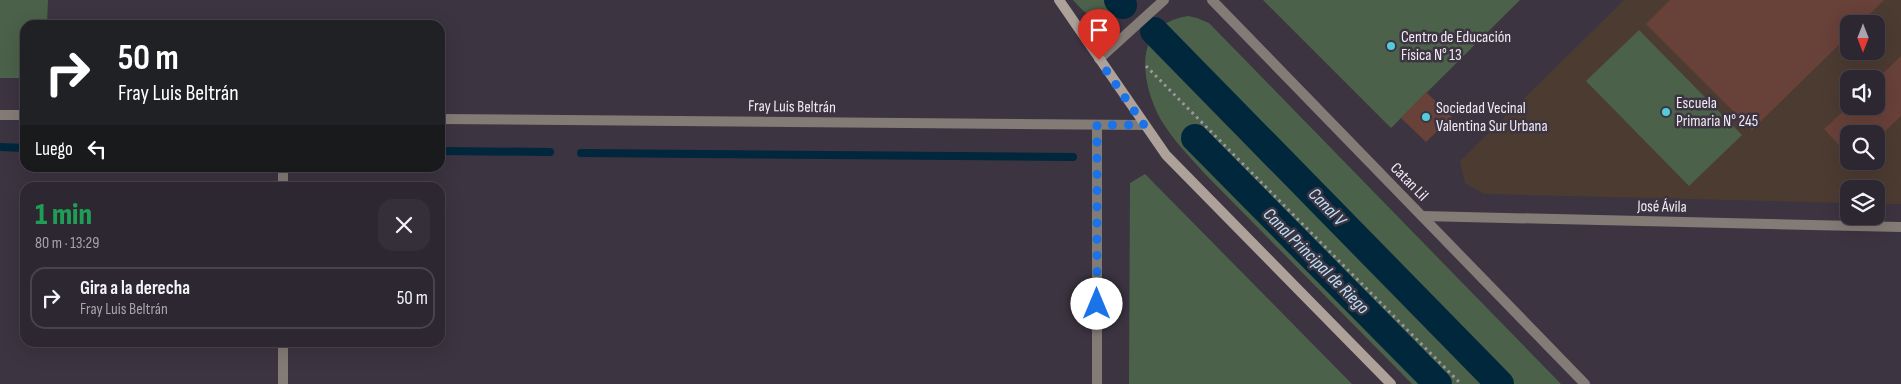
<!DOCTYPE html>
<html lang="es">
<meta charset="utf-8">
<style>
:root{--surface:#2d2731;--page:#352f39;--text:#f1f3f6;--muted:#a7a5ab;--line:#48444d}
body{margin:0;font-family:"Sofia Sans Condensed",sans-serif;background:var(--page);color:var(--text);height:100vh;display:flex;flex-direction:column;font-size:19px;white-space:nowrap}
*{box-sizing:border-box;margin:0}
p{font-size:16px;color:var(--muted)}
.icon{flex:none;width:28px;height:28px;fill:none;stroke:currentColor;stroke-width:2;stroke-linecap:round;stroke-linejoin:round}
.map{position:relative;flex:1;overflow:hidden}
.details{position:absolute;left:20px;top:182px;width:425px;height:165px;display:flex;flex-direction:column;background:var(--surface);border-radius:15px;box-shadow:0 5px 20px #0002,0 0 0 1px var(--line)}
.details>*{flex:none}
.hud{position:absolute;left:20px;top:20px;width:425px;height:152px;border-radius:15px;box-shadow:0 5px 20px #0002,0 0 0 1px var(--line);background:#202124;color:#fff;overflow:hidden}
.needle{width:32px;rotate:180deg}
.fabs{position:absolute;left:1840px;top:15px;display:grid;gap:10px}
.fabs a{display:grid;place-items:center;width:45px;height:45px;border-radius:10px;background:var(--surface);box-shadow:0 5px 20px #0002,0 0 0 1px var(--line);font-size:25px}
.pin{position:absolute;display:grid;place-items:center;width:42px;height:42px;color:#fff;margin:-51px -21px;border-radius:50% 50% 50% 0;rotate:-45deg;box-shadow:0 0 5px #0007}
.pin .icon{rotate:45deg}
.me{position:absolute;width:55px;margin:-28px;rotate:0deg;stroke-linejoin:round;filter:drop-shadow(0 0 4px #0008)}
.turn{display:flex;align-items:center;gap:18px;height:105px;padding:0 15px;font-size:22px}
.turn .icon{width:65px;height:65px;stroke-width:2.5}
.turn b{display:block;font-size:35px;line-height:42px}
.then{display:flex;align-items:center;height:48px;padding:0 15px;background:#0003;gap:10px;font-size:19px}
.round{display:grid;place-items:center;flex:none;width:52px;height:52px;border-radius:15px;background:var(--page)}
.overview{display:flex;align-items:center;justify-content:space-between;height:85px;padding:0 15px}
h1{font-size:30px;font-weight:800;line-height:38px;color:#1e9e55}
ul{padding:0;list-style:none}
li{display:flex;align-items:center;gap:15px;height:62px;margin:0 10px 8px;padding:0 5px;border:2px solid var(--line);border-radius:15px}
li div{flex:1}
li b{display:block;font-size:19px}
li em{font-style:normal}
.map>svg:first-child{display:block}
</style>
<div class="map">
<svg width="1901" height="384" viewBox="0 0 1901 384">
<rect width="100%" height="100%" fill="#3c3441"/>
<path fill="#4c3b31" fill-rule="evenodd" d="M1624 0H1901V204H1876V189H1849V203L1484 194 1465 183 1460 161ZM1849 24H1876V51H1849ZM1849 79H1876V106H1849ZM1849 134H1876V161H1849Z"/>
<path fill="#4b6149" d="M0 0H48L47 25H25V78H0Z
M1073 0H1128C1106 25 1096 26 1073 0Z
M1263 0H1520L1391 128Z
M1188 16 1197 18 1209 23 1561 384H1412L1205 174C1190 157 1173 140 1161 120 1140 82 1132 24 1188 16Z
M1639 30 1742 135 1689 186 1586 81Z
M1145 174 1352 384H1129L1130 183Z"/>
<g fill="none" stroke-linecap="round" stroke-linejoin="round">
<path stroke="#00273b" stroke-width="8" d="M0 147 25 148
M440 151 550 152
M581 153 1073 157"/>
<path stroke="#00273b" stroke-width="28" d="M1118 0 1123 5
M1154 31 1500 384
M1195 138 1438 384"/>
</g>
<path fill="#684139" d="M1670 0H1884L1860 24H1849V35L1752 130 1646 24Z
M1901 56V116L1876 140V134H1849V156L1824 129 1849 106H1876V80Z
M1426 92 1452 117 1426 142 1401 118Z"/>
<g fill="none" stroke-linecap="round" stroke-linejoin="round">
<path stroke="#9e97a2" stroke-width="3" stroke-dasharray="2.5 4" stroke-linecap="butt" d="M1146 66 1461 384"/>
<path stroke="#837b76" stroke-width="10" d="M1422 216 1901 227
M1097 384V125"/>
<path stroke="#837b76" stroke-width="10" d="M1212 0 1585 384
M1099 59 1164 0
M0 115H25
M440 119 1144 125
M283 188V168
M283 384V342"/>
<path stroke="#ada199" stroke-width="10" d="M1059 0 1166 155 1391 384"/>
</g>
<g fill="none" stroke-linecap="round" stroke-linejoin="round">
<path stroke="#1a73e8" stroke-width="9" stroke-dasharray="0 16.2" d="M1097 304V125H1144L1099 60"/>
</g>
<g fill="#53cbdb" stroke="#3c3441" stroke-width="2">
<circle cx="1391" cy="46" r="5"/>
<circle cx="1666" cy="112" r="5"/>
<circle cx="1426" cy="117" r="5"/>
</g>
<g text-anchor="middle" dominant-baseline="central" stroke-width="5" stroke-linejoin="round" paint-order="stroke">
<g font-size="16" fill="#f1ebf4" stroke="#3c3441" text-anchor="start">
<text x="1401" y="37">Centro de Educación<tspan x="1401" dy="18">Física N° 13</tspan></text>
<text x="1676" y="103">Escuela<tspan x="1676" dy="18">Primaria N° 245</tspan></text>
<text x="1436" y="108">Sociedad Vecinal<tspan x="1436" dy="18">Valentina Sur Urbana</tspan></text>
</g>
<g font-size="16" fill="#f1ebf4" stroke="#3c3441">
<text transform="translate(792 107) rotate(1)">Fray Luis Beltrán</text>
<text transform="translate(1409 182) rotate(46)">Catan Lil</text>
<text transform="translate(1662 207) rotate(1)">José Ávila</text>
</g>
<g font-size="18" font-style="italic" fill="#bde3fb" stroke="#3c3441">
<text transform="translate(1327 207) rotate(46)">Canal V</text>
<text transform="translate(1316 261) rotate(45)">Canal Principal de Riego</text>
</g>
</g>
</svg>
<div class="fabs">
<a><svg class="needle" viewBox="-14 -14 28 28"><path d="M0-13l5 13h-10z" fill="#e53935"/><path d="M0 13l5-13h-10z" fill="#a7a5ab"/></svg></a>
<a><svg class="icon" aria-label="sound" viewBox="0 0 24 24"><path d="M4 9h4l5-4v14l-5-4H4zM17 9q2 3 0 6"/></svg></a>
<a><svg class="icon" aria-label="search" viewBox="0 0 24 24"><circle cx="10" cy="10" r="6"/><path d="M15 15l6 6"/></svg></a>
<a><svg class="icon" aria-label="layers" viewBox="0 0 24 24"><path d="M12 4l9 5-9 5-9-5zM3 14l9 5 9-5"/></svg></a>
</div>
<div class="pin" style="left:1099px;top:60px;background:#d93025"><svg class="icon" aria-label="arrive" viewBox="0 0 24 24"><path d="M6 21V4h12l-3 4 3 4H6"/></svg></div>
<svg class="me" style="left:1097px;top:304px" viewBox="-20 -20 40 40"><circle r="19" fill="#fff"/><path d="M0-13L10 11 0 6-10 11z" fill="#1a73e8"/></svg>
<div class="hud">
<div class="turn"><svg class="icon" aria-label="right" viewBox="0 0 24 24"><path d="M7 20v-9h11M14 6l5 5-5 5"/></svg><div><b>50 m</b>Fray Luis Beltrán</div></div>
<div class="then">Luego<svg class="icon" aria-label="left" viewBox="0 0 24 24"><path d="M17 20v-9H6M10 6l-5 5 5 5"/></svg></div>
</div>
<section class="details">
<div class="overview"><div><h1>1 min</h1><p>80 m · 13:29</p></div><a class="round"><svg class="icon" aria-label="close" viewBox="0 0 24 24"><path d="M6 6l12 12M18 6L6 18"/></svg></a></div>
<ul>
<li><svg class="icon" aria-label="right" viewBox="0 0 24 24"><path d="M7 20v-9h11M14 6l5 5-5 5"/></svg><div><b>Gira a la derecha</b><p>Fray Luis Beltrán</p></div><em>50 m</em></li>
</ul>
</section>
</div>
